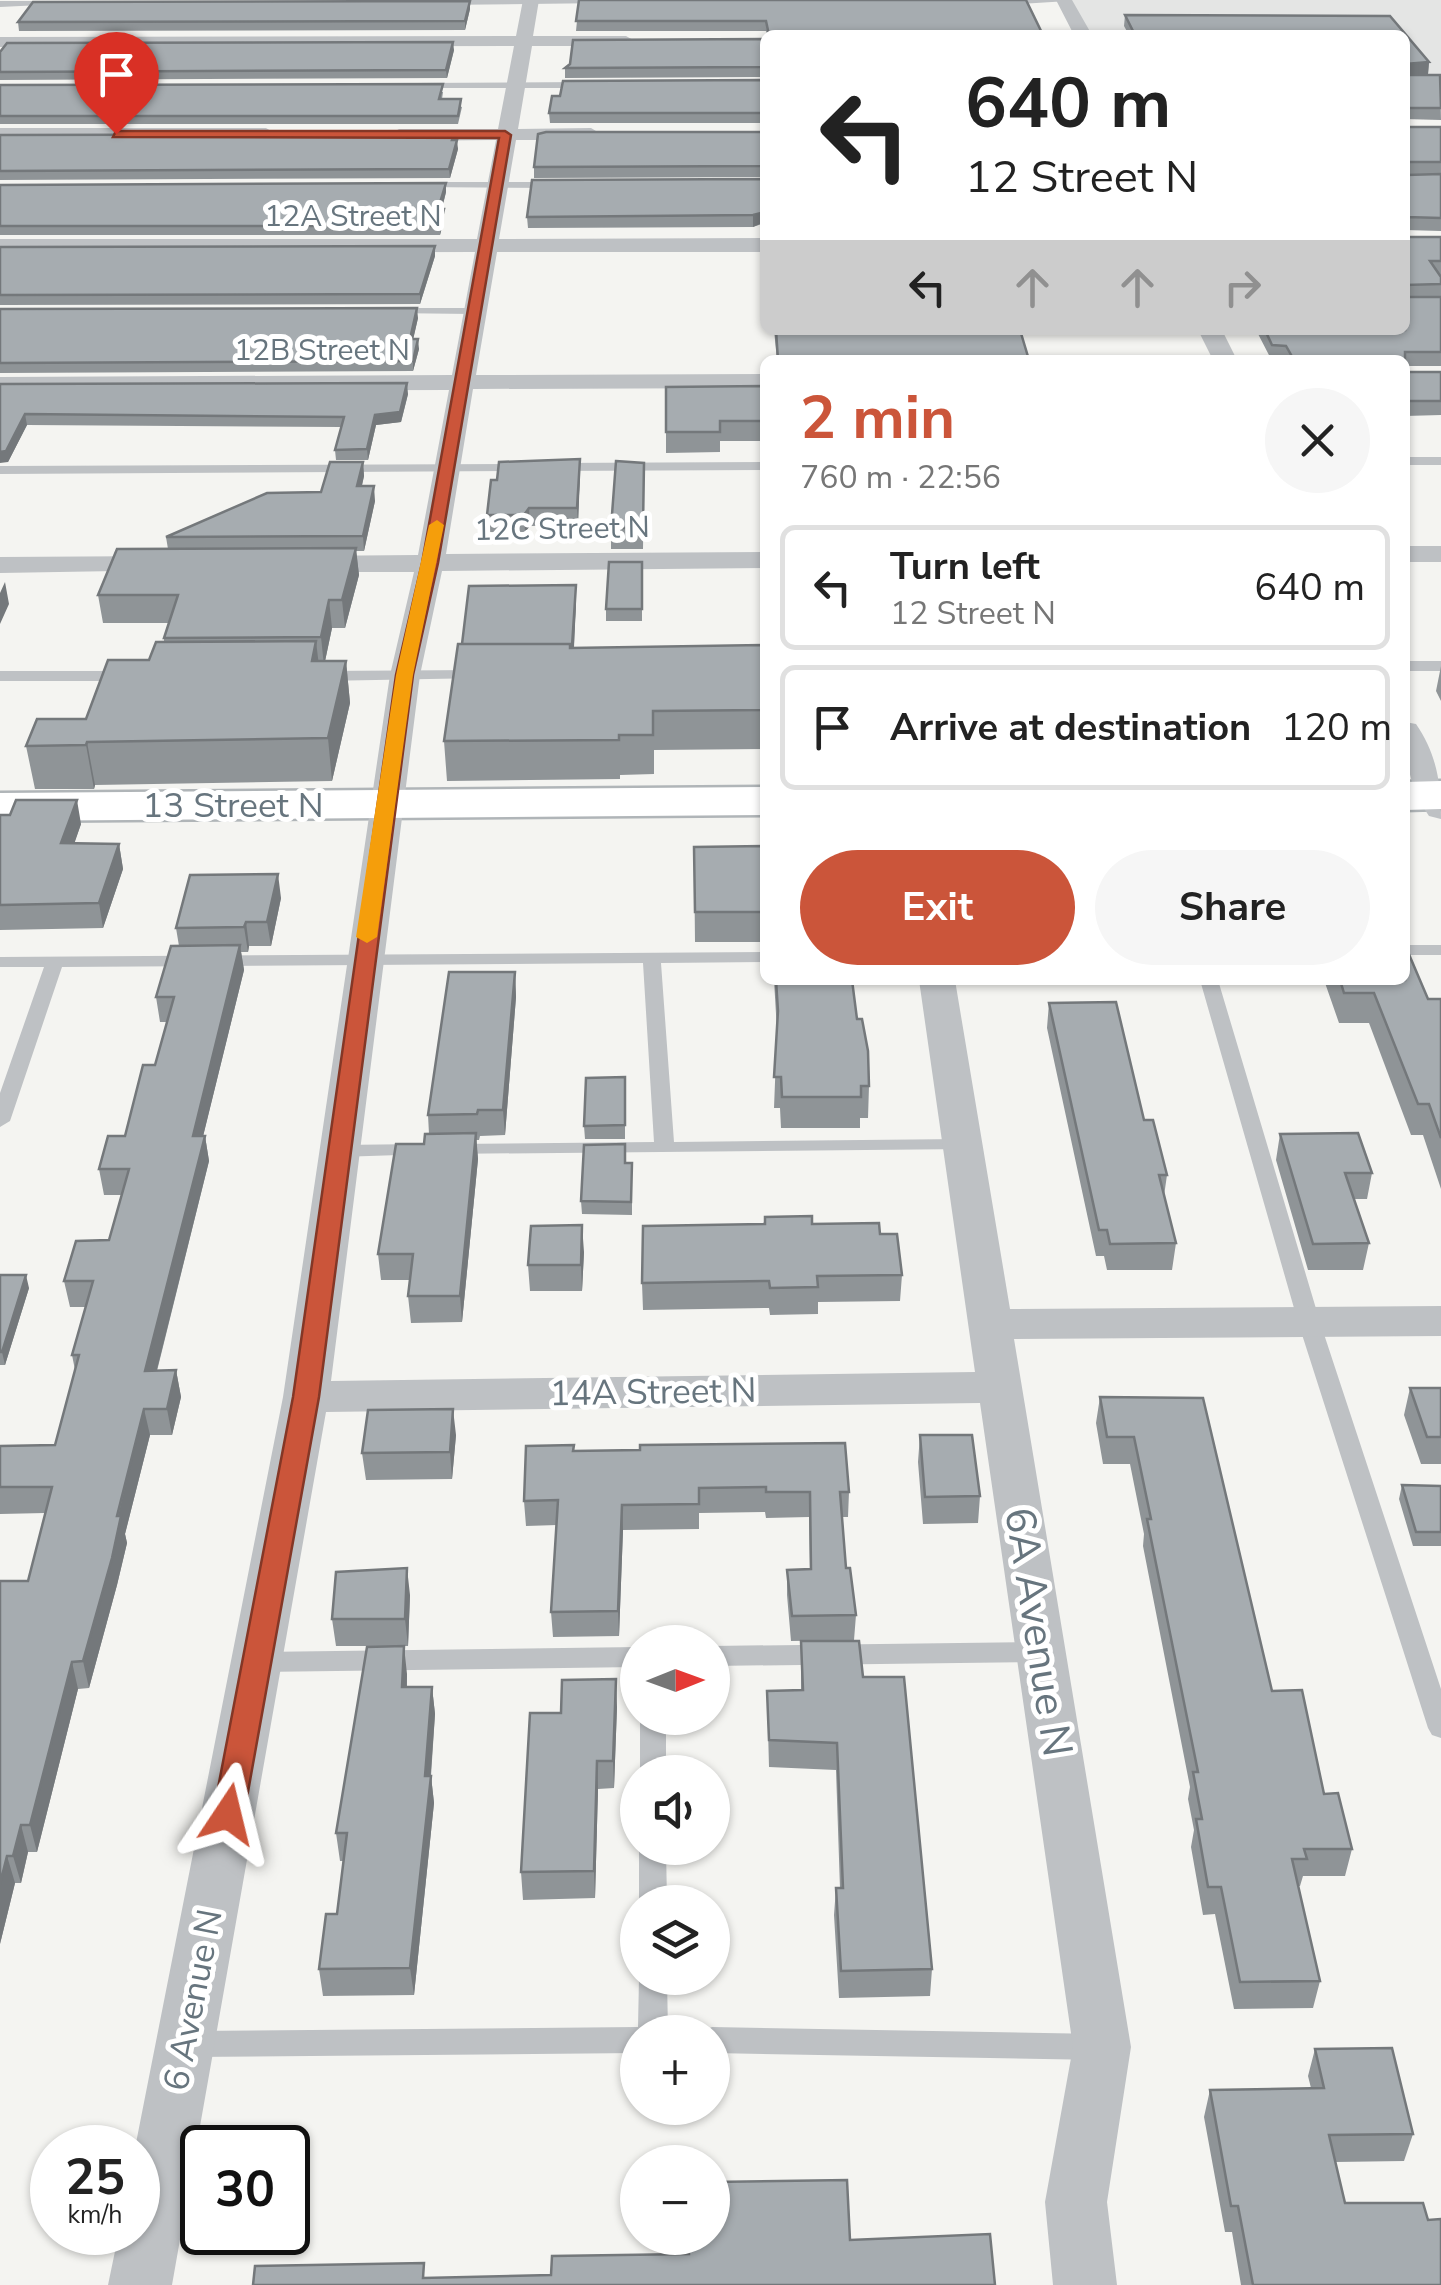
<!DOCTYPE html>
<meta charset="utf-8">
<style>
:root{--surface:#fff;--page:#f6f6f6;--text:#222;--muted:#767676;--line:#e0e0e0;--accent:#cb553a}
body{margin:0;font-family:"Nunito Sans",sans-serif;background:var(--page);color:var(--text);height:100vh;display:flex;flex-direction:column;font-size:38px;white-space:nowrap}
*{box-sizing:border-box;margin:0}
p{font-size:32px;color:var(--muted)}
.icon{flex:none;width:55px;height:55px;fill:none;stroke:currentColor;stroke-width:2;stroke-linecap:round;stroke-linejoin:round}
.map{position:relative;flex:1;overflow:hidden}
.sheet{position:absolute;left:760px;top:355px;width:650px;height:630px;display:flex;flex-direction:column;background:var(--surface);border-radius:15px;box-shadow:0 2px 8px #0004}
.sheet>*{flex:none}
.top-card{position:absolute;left:760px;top:30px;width:650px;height:305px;border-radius:15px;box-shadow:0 2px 8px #0004;background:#fff;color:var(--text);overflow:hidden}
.needle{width:65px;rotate:89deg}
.tools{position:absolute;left:620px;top:1625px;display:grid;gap:20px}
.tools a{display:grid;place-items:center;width:110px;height:110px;border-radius:50%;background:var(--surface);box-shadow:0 2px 8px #0004;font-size:50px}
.speed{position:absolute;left:30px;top:2125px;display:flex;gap:20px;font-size:50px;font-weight:700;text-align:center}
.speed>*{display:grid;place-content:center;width:130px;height:130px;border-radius:50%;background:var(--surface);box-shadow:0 2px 8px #0004;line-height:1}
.speed small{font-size:25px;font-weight:400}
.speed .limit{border:5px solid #111;border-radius:15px;background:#fff;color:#111}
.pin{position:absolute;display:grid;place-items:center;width:85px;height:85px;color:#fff;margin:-102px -42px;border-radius:50% 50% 50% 0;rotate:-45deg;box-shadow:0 0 10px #0007}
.pin .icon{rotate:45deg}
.me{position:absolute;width:110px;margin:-55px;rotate:10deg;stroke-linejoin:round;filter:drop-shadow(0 0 8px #0008)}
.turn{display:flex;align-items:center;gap:35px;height:210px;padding:0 40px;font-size:45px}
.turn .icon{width:130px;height:130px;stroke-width:2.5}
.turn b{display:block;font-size:70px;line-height:85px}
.lanes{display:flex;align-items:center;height:95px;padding:0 40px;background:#0003;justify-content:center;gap:50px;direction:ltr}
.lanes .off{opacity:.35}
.round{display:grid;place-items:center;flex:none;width:105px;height:105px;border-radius:52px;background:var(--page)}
.head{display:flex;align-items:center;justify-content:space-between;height:170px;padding:0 40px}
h1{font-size:60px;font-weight:700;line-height:75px;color:var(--accent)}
.primary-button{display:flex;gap:20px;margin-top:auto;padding:20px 40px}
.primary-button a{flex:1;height:115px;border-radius:60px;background:var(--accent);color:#fff;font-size:40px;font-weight:700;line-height:115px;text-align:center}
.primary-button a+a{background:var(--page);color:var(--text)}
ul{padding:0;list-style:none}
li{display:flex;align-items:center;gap:30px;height:125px;margin:0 20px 15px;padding:0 20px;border:5px solid var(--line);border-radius:15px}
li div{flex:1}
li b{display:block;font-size:38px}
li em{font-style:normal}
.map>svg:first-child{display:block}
</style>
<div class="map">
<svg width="1441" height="2285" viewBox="0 0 1441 2285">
<rect width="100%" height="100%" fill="#f4f4f1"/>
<path fill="#e4e5e4" d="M1064 0H1441V79L1405 80V35H1083Z"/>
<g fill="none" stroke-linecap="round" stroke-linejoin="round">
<g stroke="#b0b5b8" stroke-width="5">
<path id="secondary" d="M1441 781V809L1405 810V782Z
M765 787V815L0 821V793Z"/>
</g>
<path fill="#bec1c4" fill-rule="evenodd" d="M442 0H603L607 3 439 5Z
M999 0H1067L1068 1 1002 5Z
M0 1H58L62 4 0 7Z
M417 83 588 82 593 85 588 88H414Z
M422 182H558L563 185 558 188 418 187Z
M392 308H472L478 311 472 314 388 313V309Z
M1405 457H1441V465H1405Z
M765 462V470L552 471 545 467 552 463Z
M528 464 530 467 523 471 0 474V466Z
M1405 661H1441V671H1405Z
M478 670 483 672V678L322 681 314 676 322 671Z
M0 671H128L136 676 128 681H0Z
M1405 945H1441V955H1405Z
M765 952V962L661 963 674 1142 962 1139 972 1145 969 1149 444 1154 441 1150 451 1144 654 1142 643 963 62 967 10 1121 0 1127V1093L44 967H0V957Z
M1200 980H1218L1320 1322 1441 1689V1738L1432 1735 1428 1728 1298 1322Z
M422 1144 432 1150 429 1154 339 1157 329 1151 339 1145Z
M1040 1642 1049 1645 1053 1652 1049 1659 1040 1662 712 1666V1646Z
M638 1647V1667L259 1672 250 1669 246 1662 250 1655 259 1652Z
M640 1718H666V1772H640Z
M639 1848H666L667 1902H639Z
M639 1978H667L668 2032H638V2053L190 2057 180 2053 175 2044 180 2035 190 2031 638 2027Z
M712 2027 1100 2034 1110 2038 1115 2047 1110 2056 1100 2060 712 2053V2032H701Z"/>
<path fill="#bec1c4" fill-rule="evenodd" d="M523 0H539L533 36H626L635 41 626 46H532L518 129 591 128 601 134 591 140H516L499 239 765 238V252H497L476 375 765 374V388L473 389 446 554 765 552V568L442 571 420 675 331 1381 975 1372 919 980H955L1010 1309 1441 1306V1336L1014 1339 1131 2047 1107 2202 1117 2285H1053L1045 2202 1073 2047 980 1403 326 1412 172 2285H108L119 2232H138L135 2148 283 1397 390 675 414 572H304L294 570 290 564 294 558 304 556 418 555 449 390 0 391V377L452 375 475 252 0 253V239H477L496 140 399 141 389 135 399 129H498L514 46 0 47V37L516 36Z
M1056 0H1072L1092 35H1074Z
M0 128H266L276 134 266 140H0Z
M1198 330H1222L1237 360H1213Z
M1405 546H1441V562H1405Z
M166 556 176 558 180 564 176 570 0 573V557Z
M1405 722 1416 724C1437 755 1441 783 1441 819L1429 816C1408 786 1405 757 1405 722Z"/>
<use href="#secondary" fill="#fff" fill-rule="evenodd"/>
</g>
<path fill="#8f9497" d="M579 0 1043 35H767L766 31H576Z
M470 9 465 30 19 31 18 22Z
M1125 15 1390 16 1429 62 1428 74 1405 75V35H1129L1124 26Z
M765 39V77L565 78V68Z
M454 50 447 78 0 80V52Z
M1405 75H1440L1441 120 1405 119Z
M765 80V123H550L549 113Z
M0 85 443 92 442 99 462 107 458 124H0Z
M1405 125 1407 127H1441V174H1406H1441V231L1405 230Z
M765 132V177L534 178V167Z
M0 135 454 140 458 149 450 178 0 180Z
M765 179V223L753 227 528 228 527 217Z
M0 185 446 192 442 209 444 219 440 235H0Z
M1405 235 1407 237H1441V275H1439L1441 277V366H1405V360L1271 359 1256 330H1405Z
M0 247 435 256 420 304 0 305Z
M0 309 418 318 413 339 419 349 413 371 0 373Z
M774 330H1020L1029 360H777Z
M1405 372H1441V415L1405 416Z
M0 384 408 394 401 422 376 425 368 460H336L335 450 341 427 27 425 8 462Z
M765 386V441H720V452L666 453V387Z
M580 459 578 525 530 526 525 532H488L487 515 497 480Z
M363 462 364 476 362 486 375 501 364 551H356L359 575 345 628H332L325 661H346L350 703 332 781 95 785 94 789H35L26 746 86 719 149 660 164 642V638L169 623H103L98 595 168 549 166 537 321 492Z
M644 483 643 549H611V528Z
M642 562V621H606V609Z
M576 585V603L574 648 765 660V749L654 750V774L620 775V779L447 781 444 741 462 644Z
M1441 666V701L1436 691Z
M0 815 81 824 74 843 119 844 123 869 103 928 0 930Z
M765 846V942H695L694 847Z
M281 898 271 946H249L248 952H241L244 970 203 1136H205L209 1161 157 1371 176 1370 181 1397 172 1435H150L125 1534 127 1543 117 1585 89 1688 78 1689 37 1852H28L21 1883H15L0 1944 28 1581 45 1513 0 1514V1446L55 1445 75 1370 72 1355 86 1307H70L64 1281 109 1240 122 1195H104L99 1169 125 1136 155 1065 167 1022H160L156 997 179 946 176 928Z
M515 972 516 997 505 1135 480 1136 479 1140H476L478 1159 462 1322 411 1323 408 1296 410 1280H381L378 1254 429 1134 428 1115Z
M774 980H852L857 1019 869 1086 868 1118H860V1128H781L780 1108H774L777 1031Z
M1324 980H1405L1428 999H1441V1189L1423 1135H1411L1369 1023H1339Z
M1049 1003 1144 1120 1167 1175 1164 1196 1176 1243 1172 1270H1107L1104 1256H1096L1047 1028Z
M625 1077V1139H585L584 1126Z
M1280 1134 1372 1173 1367 1199H1354L1369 1243 1363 1270H1308L1276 1160Z
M632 1163V1215L582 1214 581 1201Z
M812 1224 880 1234 902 1275 900 1301 818 1302V1314L770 1315 769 1308 643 1310 642 1283Z
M584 1252 582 1291H530L528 1265Z
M0 1275 29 1288 5 1365H0Z
M1410 1388H1441V1464H1421L1404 1415Z
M1100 1397 1203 1398 1272 1691 1352 1849 1345 1876H1303L1300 1886H1298L1320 1981 1313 2008 1234 2009 1215 1914 1203 1915 1191 1847 1194 1830 1188 1799 1190 1787 1143 1546 1144 1534 1130 1464H1103L1096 1423Z
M456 1435 452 1479 366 1480 362 1453Z
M920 1435 980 1496 978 1523 923 1524 918 1462Z
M574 1451 849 1492 848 1517H842L846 1568 856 1615 854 1640 791 1641 787 1595V1570L810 1569 809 1517 766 1518 765 1512 699 1513V1529L623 1530 619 1636 553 1637 551 1612 557 1525 526 1526 524 1501Z
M1402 1485 1441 1486V1546H1413L1399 1499Z
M410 1595 408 1646H336L332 1619Z
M801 1641 863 1677 932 1969 930 1996 839 1998 834 1915 836 1888H840L836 1770 769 1767 767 1691 801 1690Z
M407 1674V1687H432L435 1714 431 1776 434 1803 414 1995 323 1996 319 1969 337 1914 343 1861H340L336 1833Z
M617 1707 614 1788 598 1789 595 1898 523 1900 521 1872 561 1713Z
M1315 2049 1413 2134 1404 2161 1335 2162 1345 2203 1428 2220 1441 2285H1241L1232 2232H1225L1204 2117 1210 2090 1311 2088 1308 2076Z"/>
<path fill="#74787b" d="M470 1V9L465 30V21Z
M453 42 454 50 447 78 446 70Z
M1429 62 1428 74 1405 75V64Z
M457 140 458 149 450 178 449 169Z
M446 183V192L439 219 438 209Z
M444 209V219L440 235V226Z
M762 212V223L753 227V215Z
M435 246V256L420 304V294Z
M417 308 418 318 411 349 410 339Z
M418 339 419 349 413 371V361Z
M407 383 408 394 401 422 376 425 368 460 367 449 375 415Z
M25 414 27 425 8 462 0 463V452Z
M580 459V476L578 525 577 508Z
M363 462 364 476 358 501 357 486Z
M374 486 375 501 364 551 363 536Z
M529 508 530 526 525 532 524 515Z
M356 548 359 575 345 628 342 600Z
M5 582 9 604 0 624V593Z
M576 585V603L573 664 572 646Z
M329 600 332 628 324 666 321 637Z
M316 641 321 683 312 661Z
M346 661 350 703 332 781 328 738Z
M87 742 95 785 94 789 86 745Z
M77 800 81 824 66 868 61 843Z
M119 844 123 869 103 928 99 903Z
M278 874 281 898 271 946 267 922Z
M246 922 249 946 248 952 244 927Z
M240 945 244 970 197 1161 193 1136Z
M515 972 516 997 505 1135 503 1110Z
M476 1133 478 1159 462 1322 460 1296Z
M205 1136 209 1161 150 1397 145 1371Z
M582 1225 584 1252 582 1291 581 1265Z
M26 1275 29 1288 5 1365 2 1352Z
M176 1370 181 1397 172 1435 167 1409Z
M144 1409 150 1435 125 1534 127 1543 117 1585 89 1688 83 1661Z
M453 1409 456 1435 452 1479 450 1452Z
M622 1505 623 1530 619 1636 618 1611Z
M407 1568 410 1595 408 1646 405 1619Z
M404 1646 407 1674 406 1714 402 1687Z
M72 1662 78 1689 37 1852 30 1825Z
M616 1679 617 1707 614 1788 613 1761Z
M432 1687 435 1714 430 1784 431 1776 434 1803 414 1995 410 1968Z
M597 1761 598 1789 595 1898 594 1871Z
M21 1825 28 1852 21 1883 13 1856Z
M7 1856 15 1883 0 1944V1884Z"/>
<path fill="#a6acb0" stroke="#74787b" stroke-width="2.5" d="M579 0H1026L1043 35H769L766 21H576Z
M470 1 465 21 18 22 33 2Z
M1125 15 1390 16 1429 62 1405 64V35H1135Z
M765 39V67L565 68 570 64 573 40Z
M453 42 446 70 0 72V52L7 43Z
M1405 75H1440L1441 108H1407L1405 115Z
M765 80V113H549L552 96H560L563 81Z
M443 84 439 99H461L458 116H0V85Z
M1405 125 1407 127H1441V162H1407L1405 167Z
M546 132H765V166L534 167 538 134Z
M454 134 452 140H457L449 169 0 171V135Z
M1405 173 1407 175 1441 174V218L1407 217 1405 226Z
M765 179V212L753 215 527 217 532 180Z
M446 183 438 209H444L440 226H0V185Z
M1405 235 1407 237H1441V261H1430L1441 277V284L1405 285Z
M435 246 420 294 0 295V247Z
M1405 287 1407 297H1441V352H1405V360H1294L1286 346 1272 345 1265 330H1405Z
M417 308 410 339H418L413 361 0 363V309Z
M776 330H1020L1029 360H778Z
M1405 372H1441V401H1405Z
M407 383 400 412 375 415 367 449 335 450 344 417 25 414 6 451 0 452V384Z
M765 386V421H720V432H666V387Z
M580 459 577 508H529L524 515H487L491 480H497L499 462Z
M616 461 644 463 643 528H611Z
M330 462H363L357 486H374L363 536 166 537 267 493 321 492Z
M356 548 342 600H329L321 637 164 638 178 595H98L117 549Z
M609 562H642V609H606Z
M576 585 572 646H570V644H462L469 586Z
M316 641 312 661H346L328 738 87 742 86 745 26 746 37 719H86L108 660H149L156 642Z
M458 644H570V648L762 645 763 660H765V710L653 711V735H619V740L444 741Z
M16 800H77L61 843 119 844 99 903 0 905V815H10Z
M765 846V912H695L694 847Z
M278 874 267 922H246L244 927 176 928 190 875Z
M240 945 193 1136H205L145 1371 176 1370 167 1409H144L117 1516H121L112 1558 83 1661 72 1662 30 1825H21L13 1856H7L0 1884V1581H28L52 1487H0V1446L55 1445 79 1355H72L93 1281H64L76 1241 109 1240 129 1169H99L108 1136H125L143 1065H155L174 997H156L171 946Z
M1405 945 1428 999H1441V1138L1429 1104H1418L1374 993H1344L1340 980H1405Z
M449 972H515L503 1110H478L477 1114 428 1115Z
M776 980H852L857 1019H862L868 1051 869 1086H861V1097H782L781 1077H774L778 1011Z
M1116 1002 1144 1120H1153L1167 1175H1159L1176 1243 1110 1244 1107 1230H1099L1049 1003Z
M625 1077V1125L584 1126 586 1078Z
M476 1133 460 1296H408L413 1254H378L396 1144H424L425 1134Z
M1358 1133 1372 1173H1345L1369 1243 1313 1244 1280 1134Z
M625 1144V1163H632L631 1202 581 1201 584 1145Z
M812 1216V1224L879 1223 880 1234H897L902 1275 817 1276 818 1287 770 1288 769 1281 642 1283 643 1226 765 1224V1217Z
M582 1225 581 1265H528L531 1226Z
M0 1275H26L2 1352H0Z
M1410 1388H1441V1437H1427Z
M1100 1397 1203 1398 1272 1691 1302 1690 1324 1794 1338 1793 1352 1849H1304L1307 1859H1292L1320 1981 1240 1982 1221 1887H1208L1196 1819H1202L1193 1772H1198L1147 1519H1151L1134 1437H1107Z
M453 1409 450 1452 362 1453 368 1410Z
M920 1435H972L980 1496 925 1497Z
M845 1443 849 1492H840L846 1568H850L856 1615 792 1616 787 1570 811 1569 810 1492H766V1487L699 1488V1504L622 1505 618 1611 551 1612 558 1500 524 1501 526 1446 574 1445 573 1451 640 1450V1445Z
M1402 1485 1441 1486V1532H1416Z
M407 1568 405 1619H332L336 1572Z
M801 1641H859L863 1677H904L932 1969 841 1971 836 1888H843L837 1743 769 1740 767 1691 803 1690Z
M404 1646 402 1687H432L425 1776H431L410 1968 319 1969 326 1914H337L347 1833H336L367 1647Z
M616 1679 613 1761H597L594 1871 521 1872 530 1713H561L562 1680Z
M1392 2048 1413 2134 1329 2135 1345 2203H1423L1428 2220 1441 2219V2285H1253L1238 2206H1231L1210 2090 1324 2088 1315 2049Z
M847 2180 850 2240 990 2234 995 2285H253L255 2266 424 2263 423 2278 551 2275 552 2256 689 2254V2245H693V2238H712V2182Z"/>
<path fill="#cb553a" stroke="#843726" stroke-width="2.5" d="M116 131H505L511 135 438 563 413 675 319 1397 244 1814 239 1823 228 1827 217 1823 213 1814 293 1397 396 675 422 563 499 138 113 137Z"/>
<path fill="#f59e0b" d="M437 520 444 525 413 675 377 937 367 943 356 937 396 675 429 525Z"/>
<g text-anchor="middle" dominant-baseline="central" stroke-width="10" stroke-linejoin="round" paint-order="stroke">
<g font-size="30" fill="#67757e" stroke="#fff">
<text x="353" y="216">12A Street N</text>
<text x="322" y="350">12B Street N</text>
<text transform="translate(562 529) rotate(-1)">12C Street N</text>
</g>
<g font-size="35" fill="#67757e" stroke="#fff">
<text x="233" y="805">13 Street N</text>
<text transform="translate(653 1392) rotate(-1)">14A Street N</text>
<text transform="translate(193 2000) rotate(-79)">6 Avenue N</text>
</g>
<g font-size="42" fill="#67757e" stroke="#fff">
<text transform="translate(1038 1632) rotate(81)">6A Avenue N</text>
</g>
</g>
</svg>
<div class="tools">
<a><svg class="needle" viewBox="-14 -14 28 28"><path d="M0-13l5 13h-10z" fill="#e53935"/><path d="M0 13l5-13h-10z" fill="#767676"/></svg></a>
<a><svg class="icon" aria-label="sound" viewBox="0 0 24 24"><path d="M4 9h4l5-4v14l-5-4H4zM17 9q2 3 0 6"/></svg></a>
<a><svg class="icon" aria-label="layers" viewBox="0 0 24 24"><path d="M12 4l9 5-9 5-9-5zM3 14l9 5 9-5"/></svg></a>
<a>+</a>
<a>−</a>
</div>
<div class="speed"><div>25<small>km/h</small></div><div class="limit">30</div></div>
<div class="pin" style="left:116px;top:134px;background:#d93025"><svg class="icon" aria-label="arrive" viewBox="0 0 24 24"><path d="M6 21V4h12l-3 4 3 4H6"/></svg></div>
<svg class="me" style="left:228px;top:1814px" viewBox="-20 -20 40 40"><path d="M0-17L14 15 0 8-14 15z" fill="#cb553a" stroke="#fff" stroke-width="4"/></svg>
<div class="top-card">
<div class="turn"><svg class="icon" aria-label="left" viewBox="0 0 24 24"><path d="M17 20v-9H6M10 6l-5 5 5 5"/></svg><div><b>640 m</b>12 Street N</div></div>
<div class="lanes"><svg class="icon" aria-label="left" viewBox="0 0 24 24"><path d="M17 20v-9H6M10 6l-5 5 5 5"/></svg><svg class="icon off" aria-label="ahead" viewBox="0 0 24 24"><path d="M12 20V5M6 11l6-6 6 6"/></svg><svg class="icon off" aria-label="ahead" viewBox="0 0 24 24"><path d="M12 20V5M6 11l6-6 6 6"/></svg><svg class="icon off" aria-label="right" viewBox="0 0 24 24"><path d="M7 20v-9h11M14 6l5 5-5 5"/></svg></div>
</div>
<section class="sheet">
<div class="head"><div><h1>2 min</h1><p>760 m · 22:56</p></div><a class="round"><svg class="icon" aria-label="close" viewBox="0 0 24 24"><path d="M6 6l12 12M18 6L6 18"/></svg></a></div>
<ul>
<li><svg class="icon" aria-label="left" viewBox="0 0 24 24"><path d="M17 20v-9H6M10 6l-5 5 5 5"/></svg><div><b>Turn left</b><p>12 Street N</p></div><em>640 m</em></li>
<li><svg class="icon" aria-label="arrive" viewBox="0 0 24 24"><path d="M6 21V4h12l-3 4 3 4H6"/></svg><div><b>Arrive at destination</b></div><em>120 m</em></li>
</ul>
<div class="primary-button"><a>Exit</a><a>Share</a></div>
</section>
</div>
